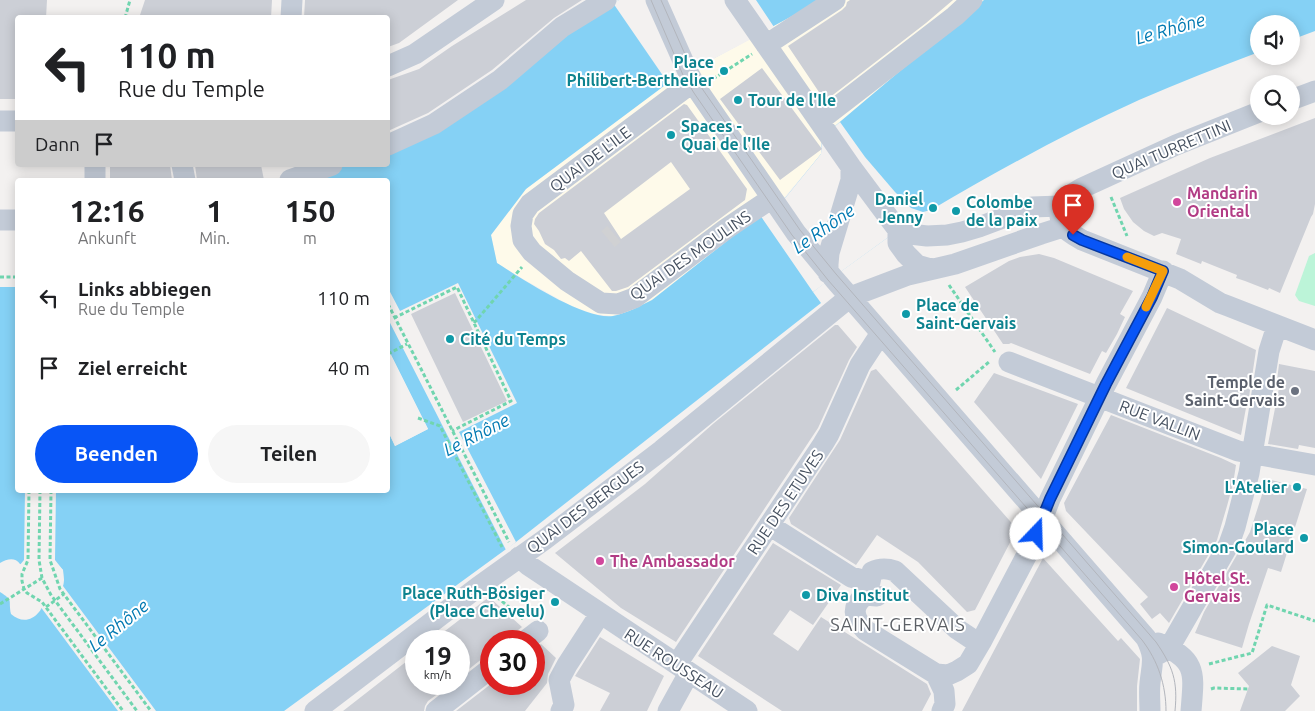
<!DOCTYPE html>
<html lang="de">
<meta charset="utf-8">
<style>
:root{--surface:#fff;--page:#f6f6f6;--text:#202124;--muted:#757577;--accent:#0855f6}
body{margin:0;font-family:Ubuntu,sans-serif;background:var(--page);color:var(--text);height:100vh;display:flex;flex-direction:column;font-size:19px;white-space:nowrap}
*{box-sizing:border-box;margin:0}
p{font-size:16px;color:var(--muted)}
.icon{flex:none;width:28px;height:28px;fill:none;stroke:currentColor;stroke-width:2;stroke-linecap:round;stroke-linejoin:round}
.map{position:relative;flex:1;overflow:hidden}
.drawer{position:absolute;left:15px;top:178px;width:375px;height:315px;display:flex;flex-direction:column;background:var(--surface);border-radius:5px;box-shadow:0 2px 12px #0003}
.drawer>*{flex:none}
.top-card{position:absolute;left:15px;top:15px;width:375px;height:152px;border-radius:5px;box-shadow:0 2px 12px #0003;background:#fff;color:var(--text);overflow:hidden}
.fabs{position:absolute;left:1250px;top:15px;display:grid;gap:10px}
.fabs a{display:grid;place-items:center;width:50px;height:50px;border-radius:50%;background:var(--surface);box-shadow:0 2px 12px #0003;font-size:25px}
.speed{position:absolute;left:405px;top:630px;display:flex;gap:10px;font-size:25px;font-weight:700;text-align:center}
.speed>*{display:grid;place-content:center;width:65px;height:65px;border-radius:50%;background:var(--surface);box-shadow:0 2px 12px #0003;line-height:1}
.speed small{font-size:12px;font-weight:400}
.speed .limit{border:8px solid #d22;background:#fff;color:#111}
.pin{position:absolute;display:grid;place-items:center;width:42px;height:42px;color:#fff;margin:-51px -21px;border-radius:50% 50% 50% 0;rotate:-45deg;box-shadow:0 0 5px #0007}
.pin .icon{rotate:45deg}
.me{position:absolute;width:55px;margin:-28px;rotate:21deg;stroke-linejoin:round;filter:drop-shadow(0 0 4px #0008)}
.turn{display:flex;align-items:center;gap:18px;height:105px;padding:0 20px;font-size:22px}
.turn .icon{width:65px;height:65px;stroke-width:2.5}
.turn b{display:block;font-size:35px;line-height:42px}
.then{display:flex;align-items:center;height:48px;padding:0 20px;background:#0003;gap:10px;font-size:19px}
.eta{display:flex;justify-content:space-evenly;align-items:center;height:85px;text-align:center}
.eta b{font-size:30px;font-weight:600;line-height:35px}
.cta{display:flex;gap:10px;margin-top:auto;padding:10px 20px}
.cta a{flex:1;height:58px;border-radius:30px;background:var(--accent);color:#fff;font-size:20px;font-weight:600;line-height:58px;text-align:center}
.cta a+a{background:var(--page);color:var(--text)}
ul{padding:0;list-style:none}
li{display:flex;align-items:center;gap:15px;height:70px;padding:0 20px}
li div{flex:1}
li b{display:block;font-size:19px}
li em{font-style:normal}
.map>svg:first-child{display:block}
</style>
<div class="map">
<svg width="1315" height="711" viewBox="0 0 1315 711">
<rect width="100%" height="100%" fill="#f3f1f0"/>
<path fill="#fefaea" d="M822 0H984L822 137 821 154 783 199 760 215 652 300 632 310 612 316 594 314 573 307 516 275 497 263 491 235 526 189 668 83Z"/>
<path fill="#bcf4d8" d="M1315 253V306L1299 301 1295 295 1309 256Z"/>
<path fill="#85d1f5" d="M619 0H822L668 83 526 189 491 235 497 263C522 279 584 320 613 316 627 313 640 306 652 300L760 215 786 197 821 154 822 137 984 0H1315V31L1291 40V24H1259V52C1219 67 1178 83 1139 100 1068 132 999 170 931 210L923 212 818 288 813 292 821 303 516 542 284 711H0V592C14 601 8 599 11 614 20 622 31 622 39 612 41 610 41 608 43 606 50 599 60 596 63 586 64 582 63 574 63 570L50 558 24 565 20 564C15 557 7 559 0 563V287H17L18 490H388V431L395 446 428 429 388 349V180H310L347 165H388V151L568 30Z"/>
<path fill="#f3f1f0" d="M619 0H756L774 27 668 83 613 3Z
M840 122 865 157 895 192 911 208 923 212 813 292 760 215 786 197 821 154 822 137Z
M458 283 517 403 459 432 516 542 506 550 388 319V288L400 311Z
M388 349 428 429 395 446 388 431V428L390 429 396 443 425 428 388 355Z
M25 490H56L55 560 63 570 64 580 63 586 156 711H118L40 606 44 601 55 595 58 591 62 580V575L58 566 50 561H45L33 567 24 568 19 566 24 560Z"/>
<path fill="#cccfd6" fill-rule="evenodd" d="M0 0H47L46 18H18V99H0Z
M145 0H272L271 18H139Z
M305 0H458L399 43 388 47V18H304Z
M526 0H582L554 18 492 70 428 113 388 131V80L419 69 452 46Z
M850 0H953L926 23 825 101 788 46 842 10 846 6 847 2Z
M762 68 822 149 780 180 720 99Z
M684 104 687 105 747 189 745 200 628 287 616 291H612L581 251 569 261 565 258 561 259 554 250 545 244 539 231 534 224 535 219 539 213ZM671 162 690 189 621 239 604 213Z
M1315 118V204L1313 214 1311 217 1280 293 1269 288 1268 290 1245 281 1236 278 1237 275 1202 261 1201 264 1176 254 1181 239 1162 233 1154 236 1144 231 1133 222 1124 209 1120 198 1210 158Z
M110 165H170L172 180H110Z
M195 165H261L264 180H197Z
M1039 254 1054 258 1133 291 1120 314 1125 317 1117 334 1106 353 1102 351 1090 374 1011 343 1009 344H1003L965 287 1009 261 1020 257Z
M455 293 507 401 463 422 411 314Z
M1167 308 1256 350 1249 397H1248L1241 435 1126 388Z
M835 325H838L857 347 849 360 818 428 676 642 621 608 555 553 645 484 714 423Z
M1279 364 1315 371V448L1299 445 1298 449 1268 444 1280 383 1276 389Z
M876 369 1017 529 975 610 967 612 918 562 877 535 856 565 791 524 789 518 840 440 871 371Z
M994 373 1078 404 1041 479 974 402Z
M1111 415 1221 458 1236 465 1233 484 1227 506 1217 540 1169 623 1160 613 1152 619 1140 604 1148 597 1066 511 1064 503Z
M1267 479 1307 489 1281 572 1268 568 1249 624 1242 648 1195 633 1204 612 1250 532Z
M773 543 841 585 813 625 790 610 773 634 798 651 821 617 927 684 931 694 922 711H782L698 656Z
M1043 558 1118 641 1121 638 1140 659 1137 686V711H962Z
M489 597 522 627 504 641H491V656L483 658 459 677V641H432Z
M600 637 664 676 647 711H600L610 693 575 676Z
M541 644 556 658 548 674 547 683 525 711H456L491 684H534V650Z
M1272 646 1300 656 1291 685 1300 696 1285 711H1240L1249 686 1238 673Z
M416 654V684H451L428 701 425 706 424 711H343Z"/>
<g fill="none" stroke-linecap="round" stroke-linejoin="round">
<path stroke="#d0d1d3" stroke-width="21" stroke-dasharray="21 11" stroke-linecap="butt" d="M608 239 614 234"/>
<path stroke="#70d5af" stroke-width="3" stroke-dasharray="4 2.5" stroke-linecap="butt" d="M125 18 130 0
M713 79 752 54
M1111 197 1127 236
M0 277H18
M949 285 995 352
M388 304 509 542
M394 318 457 287 511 401 452 431
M474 323 522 267
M388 354 407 344
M956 390 989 362
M418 418 440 426 502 547
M29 490 28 560 22 574V581L24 589 27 593 42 602 123 711
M40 490 39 560 42 578 51 595 137 711
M51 490 50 560 60 589 151 711
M497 597 523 619
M0 604 42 578
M46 607 64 594
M1209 664 1252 653 1267 605 1315 621
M1211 689 1214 688 1248 689"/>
<path stroke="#c3cbd7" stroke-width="21" d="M656 0 688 72 697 89 796 233 835 280 1146 638C1156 658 1152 663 1150 683 1149 692 1150 702 1150 711
M735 0 851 167 898 230V243L906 254 917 265 931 269
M291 18 292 0
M766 45 835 0
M388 66 415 54 494 0
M693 82 530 204 523 214 521 226 523 240 532 252 567 281 601 303 618 304 634 298 726 229 772 198
M1291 100 1315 91
M1259 112 1176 145 1082 188 1067 197 1060 206C1058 227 1066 231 1082 240L1180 279 1220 303 1228 306 1315 340
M0 121H18
M819 121 955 16 972 0
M388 145 434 124 500 80 562 27 606 0
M182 165 185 180
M95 180V165
M290 180 332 165
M0 220H18
M898 230 910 234 927 236 947 235 962 232 979 227 1032 207 1060 206
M828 273V264L829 253 851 180V167
M1009 362 1238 451 1315 465
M769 525 851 577 870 582 872 572C880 568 886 568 895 571L957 629 972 639 981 642
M519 557 528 565 747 711
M877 596 865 595C851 607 853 617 865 630L936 674 944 691 945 704 942 711
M525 641 538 631
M1158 643C1198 660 1194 673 1191 711
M1153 657 1169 648 1229 544 1235 527 1249 473 1269 351 1277 326
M677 664 823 444 829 434 860 365 881 333
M936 674 948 675 957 671 968 664 981 642 1033 543 1050 499 1106 384 1152 297 1163 271
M315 711 478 587 544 540 662 450 850 297 908 275 955 264 1041 234 1063 227
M436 711 491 668
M561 711 564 705 559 680 567 665 600 614
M668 711 689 673"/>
<path stroke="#b2b5bc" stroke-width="1" d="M651 0 683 75 694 93 792 235 828 280 1142 640C1158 661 1166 685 1166 711
M661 0 692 70 701 87 800 230 836 274 1156 642C1173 667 1178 681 1175 711"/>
</g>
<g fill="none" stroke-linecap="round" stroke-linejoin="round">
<g stroke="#0537a0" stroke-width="12">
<path id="route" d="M1036 534 1050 499 1106 384 1152 297 1163 271 1082 240 1073 235"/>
</g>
<use href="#route" stroke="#0855f6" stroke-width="9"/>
<path stroke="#f59e0b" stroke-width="9" d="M1127 257 1163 271 1146 307"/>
</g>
<g fill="#0f9aa8" stroke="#fff" stroke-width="2">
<circle cx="724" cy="71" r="5"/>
<circle cx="738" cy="100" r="5"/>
<circle cx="671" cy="135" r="5"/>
<circle cx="933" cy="208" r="5"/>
<circle cx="956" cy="211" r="5"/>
<circle cx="906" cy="314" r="5"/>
<circle cx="450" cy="339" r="5"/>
<circle cx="1297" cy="487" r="5"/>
<circle cx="1304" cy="538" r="5"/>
<circle cx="806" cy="595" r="5"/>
<circle cx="555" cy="602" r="5"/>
</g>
<g fill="#d1479c" stroke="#fff" stroke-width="2">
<circle cx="1177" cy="202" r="5"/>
<circle cx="600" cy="561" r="5"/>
<circle cx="1174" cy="587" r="5"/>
</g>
<circle fill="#6b7280" stroke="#fff" stroke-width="2" cx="1295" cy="391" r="5"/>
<g text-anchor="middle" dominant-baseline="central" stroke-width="4" stroke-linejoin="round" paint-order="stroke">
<g font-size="16" font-weight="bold" fill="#0d838f" stroke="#fff" text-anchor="start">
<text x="714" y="62" text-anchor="end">Place<tspan x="714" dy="18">Philibert-Berthelier</tspan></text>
<text x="748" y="100">Tour de l'Ile</text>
<text x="681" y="126">Spaces -<tspan x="681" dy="18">Quai de l'Ile</tspan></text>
<text x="923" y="199" text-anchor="end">Daniel<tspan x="923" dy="18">Jenny</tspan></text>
<text x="966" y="202">Colombe<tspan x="966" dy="18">de la paix</tspan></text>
<text x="916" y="305">Place de<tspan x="916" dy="18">Saint-Gervais</tspan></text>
<text x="460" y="339">Cité du Temps</text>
<text x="1287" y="487" text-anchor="end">L'Atelier</text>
<text x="1294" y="529" text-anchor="end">Place<tspan x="1294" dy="18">Simon-Goulard</tspan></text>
<text x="545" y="593" text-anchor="end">Place Ruth-Bösiger<tspan x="545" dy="18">(Place Chevelu)</tspan></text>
<text x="816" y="595">Diva Institut</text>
</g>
<g font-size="16" fill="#465160" stroke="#fff">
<text transform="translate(1171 149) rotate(-23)">QUAI TURRETTINI</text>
<text transform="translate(590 159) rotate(-37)">QUAI DE L'ILE</text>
<text transform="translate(690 255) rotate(-35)">QUAI DES MOULINS</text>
<text transform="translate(1160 420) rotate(21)">RUE VALLIN</text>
<text transform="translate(785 502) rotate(-56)">RUE DES ETUVES</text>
<text transform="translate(585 507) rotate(-37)">QUAI DES BERGUES</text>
<text transform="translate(674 663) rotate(33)">RUE ROUSSEAU</text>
</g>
<g font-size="16" font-weight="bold" fill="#b23c85" stroke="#fff" text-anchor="start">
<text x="1187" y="193">Mandarin<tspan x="1187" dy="18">Oriental</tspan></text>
<text x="610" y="561">The Ambassador</text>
<text x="1184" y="578">Hôtel St.<tspan x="1184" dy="18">Gervais</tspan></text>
</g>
<g font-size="16" font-weight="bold" fill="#5b616d" stroke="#fff" text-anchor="end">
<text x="1285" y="382">Temple de<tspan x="1285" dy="18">Saint-Gervais</tspan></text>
</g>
<g font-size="18" font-style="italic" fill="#0179b2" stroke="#fff">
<text transform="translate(1170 28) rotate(-16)">Le Rhône</text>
<text transform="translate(823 228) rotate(-35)">Le Rhône</text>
<text transform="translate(476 434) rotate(-27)">Le Rhône</text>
<text transform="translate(118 625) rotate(-39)">Le Rhône</text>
</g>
<g font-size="18" letter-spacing="1" fill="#5c6066" stroke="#fff">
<text x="898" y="624">SAINT-GERVAIS</text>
</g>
</g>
</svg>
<div class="fabs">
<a><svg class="icon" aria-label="sound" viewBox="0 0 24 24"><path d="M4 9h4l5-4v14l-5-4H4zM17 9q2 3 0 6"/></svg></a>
<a><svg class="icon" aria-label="search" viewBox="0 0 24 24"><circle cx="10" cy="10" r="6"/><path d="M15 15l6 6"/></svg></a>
</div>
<div class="speed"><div>19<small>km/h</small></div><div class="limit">30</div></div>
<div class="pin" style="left:1073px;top:235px;background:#d93025"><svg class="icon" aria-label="arrive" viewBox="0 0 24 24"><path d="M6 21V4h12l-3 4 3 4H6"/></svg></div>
<svg class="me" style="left:1036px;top:534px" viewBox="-20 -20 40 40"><circle r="19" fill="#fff"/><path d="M0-13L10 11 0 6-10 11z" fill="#0855f6"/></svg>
<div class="top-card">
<div class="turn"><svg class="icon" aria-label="left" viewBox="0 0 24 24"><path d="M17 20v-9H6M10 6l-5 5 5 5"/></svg><div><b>110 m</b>Rue du Temple</div></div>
<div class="then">Dann<svg class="icon" aria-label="arrive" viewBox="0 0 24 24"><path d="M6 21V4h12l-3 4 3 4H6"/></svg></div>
</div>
<section class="drawer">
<div class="eta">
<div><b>12:16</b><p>Ankunft</p></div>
<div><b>1</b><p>Min.</p></div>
<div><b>150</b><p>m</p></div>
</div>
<ul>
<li><svg class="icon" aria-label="left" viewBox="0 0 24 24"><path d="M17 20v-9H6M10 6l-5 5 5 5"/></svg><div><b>Links abbiegen</b><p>Rue du Temple</p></div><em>110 m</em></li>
<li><svg class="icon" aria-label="arrive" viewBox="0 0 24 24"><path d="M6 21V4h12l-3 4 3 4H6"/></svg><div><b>Ziel erreicht</b></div><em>40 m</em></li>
</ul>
<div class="cta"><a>Beenden</a><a>Teilen</a></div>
</section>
</div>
